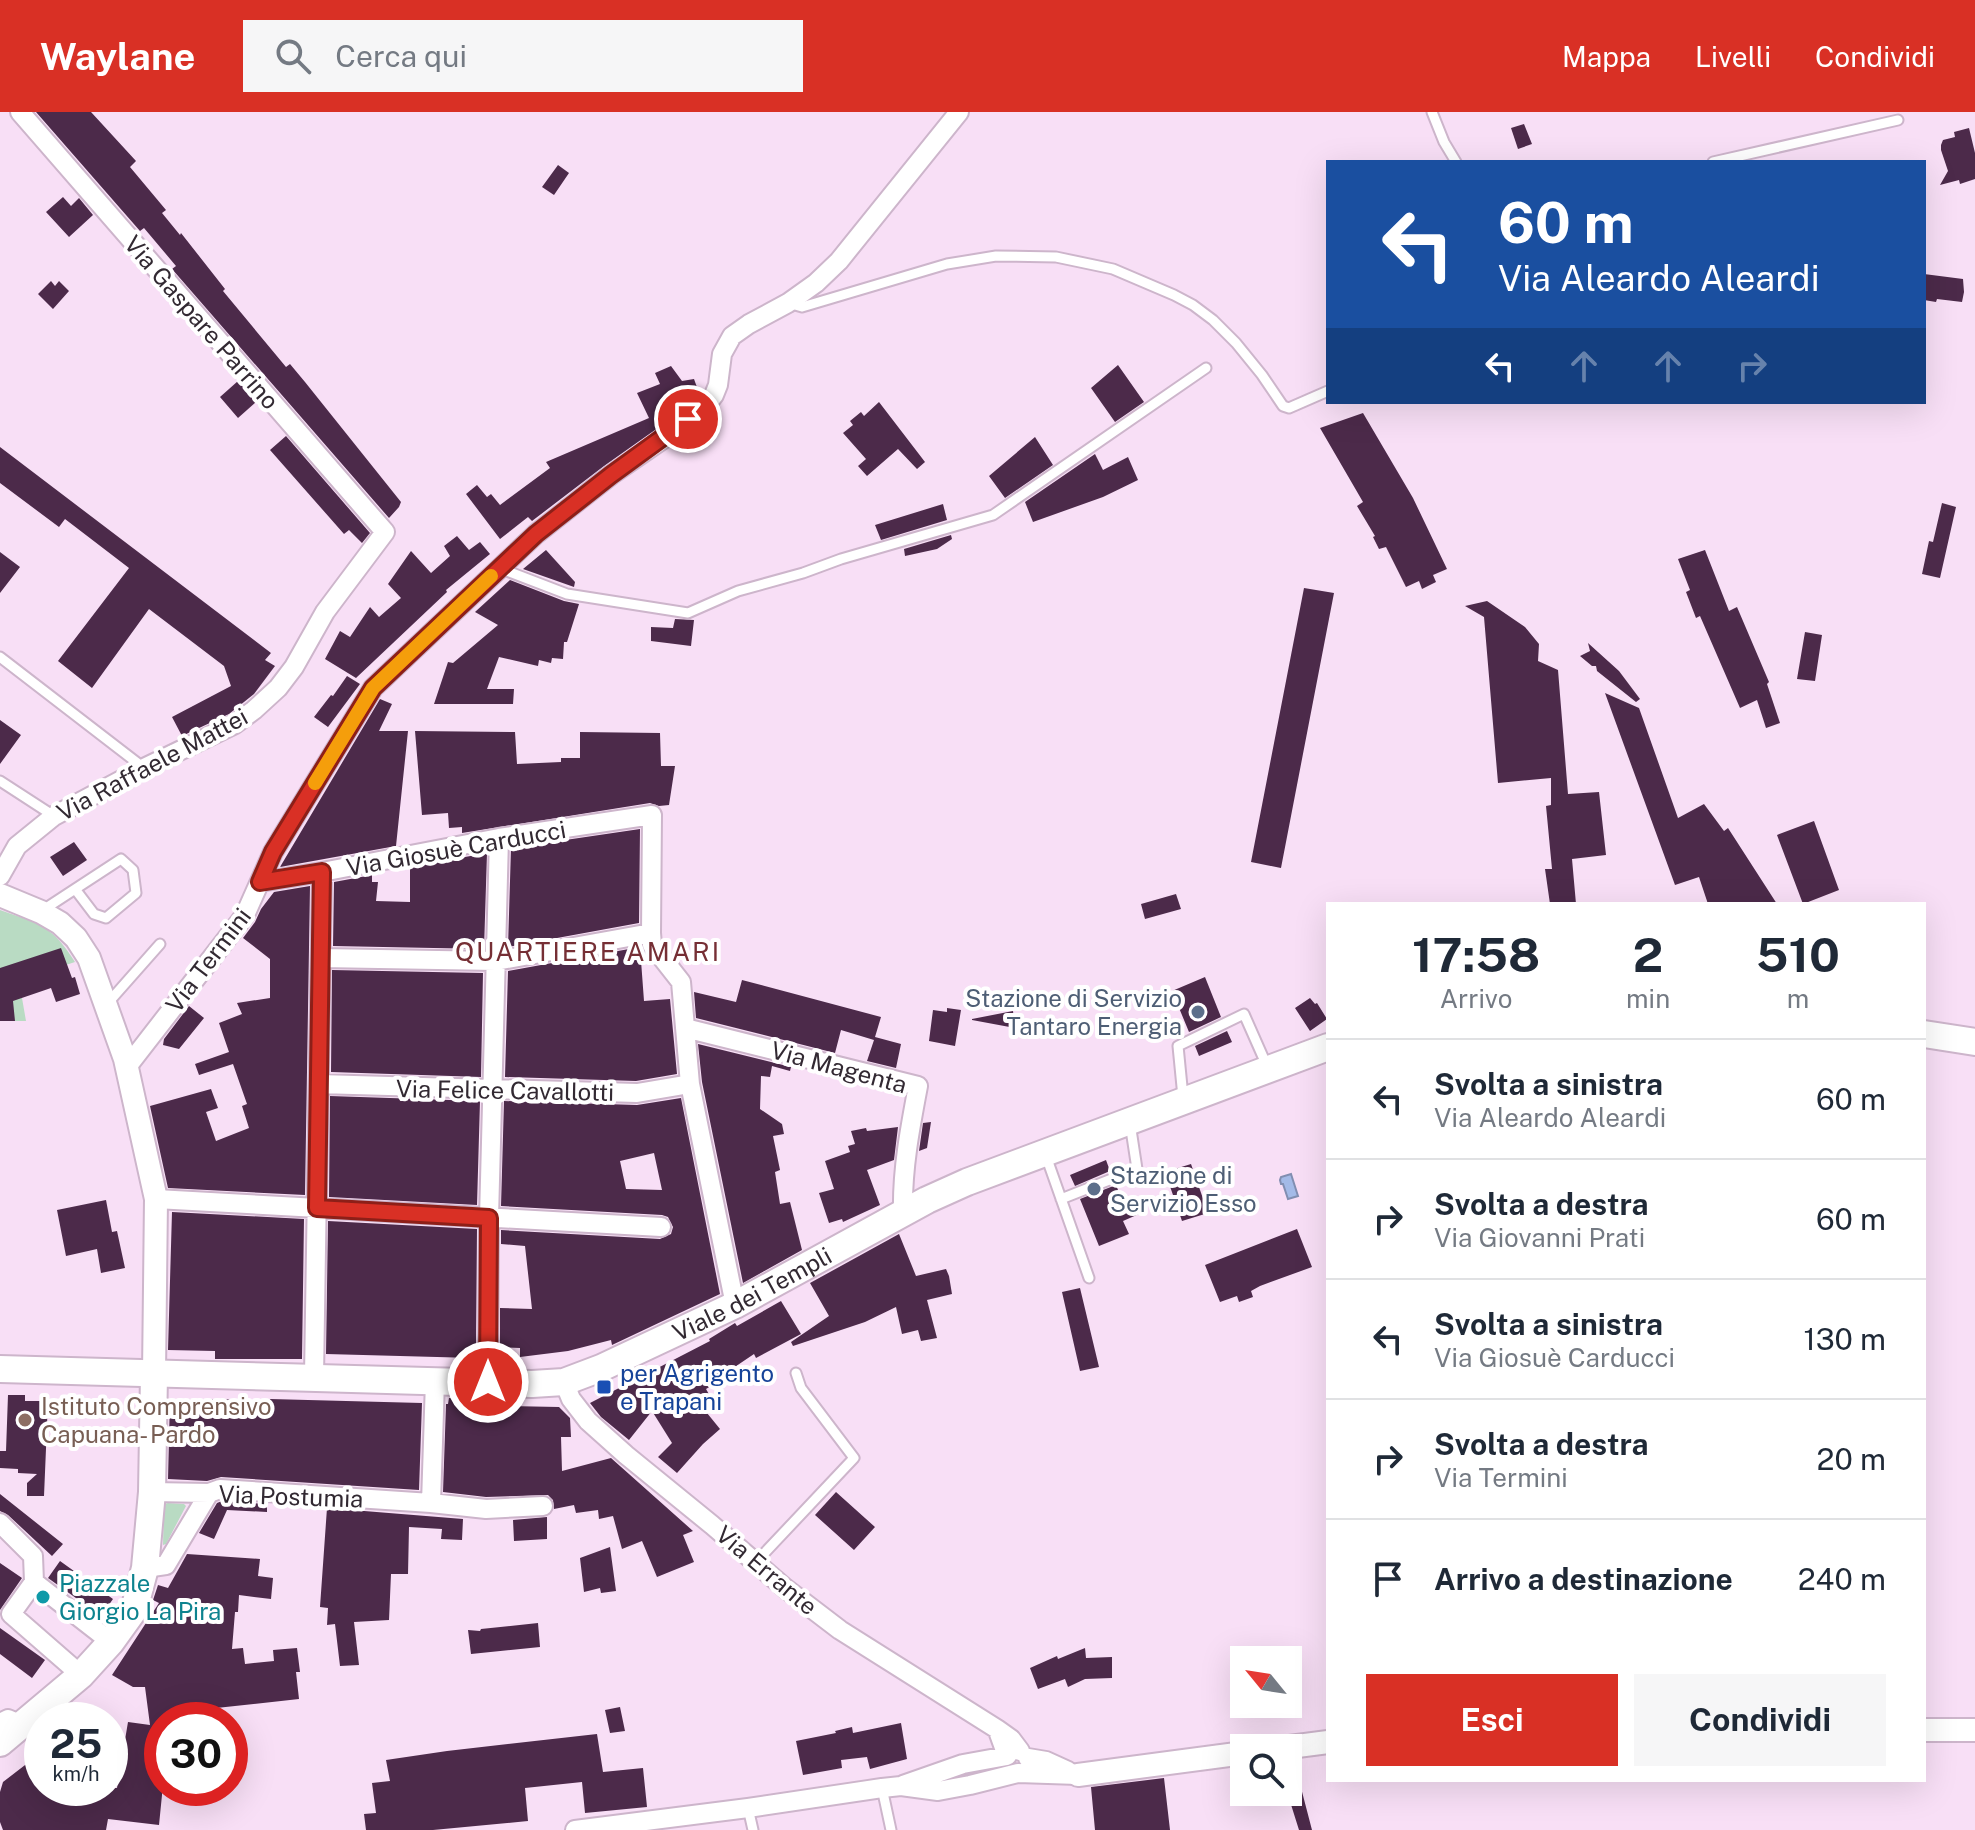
<!DOCTYPE html>
<html lang="it">
<meta charset="utf-8">
<style>
:root{--surface:#fff;--page:#f6f6f7;--text:#1f2937;--muted:#747a83;--line:#e0e1e3;--accent:#d93025}
body{margin:0;font-family:"Public Sans",sans-serif;background:var(--page);color:var(--text);height:100vh;display:flex;flex-direction:column;font-size:30px;white-space:nowrap}
*{box-sizing:border-box;margin:0}
p{font-size:26px;color:var(--muted)}
.icon{flex:none;width:44px;height:44px;fill:none;stroke:currentColor;stroke-width:2;stroke-linecap:round;stroke-linejoin:round}
.map{position:relative;flex:1;overflow:hidden}
.sheet{position:absolute;left:1326px;top:790px;width:600px;height:880px;display:flex;flex-direction:column;background:var(--surface);border-radius:0px;box-shadow:0 8px 32px #0002}
.sheet>*{flex:none}
.guide{position:absolute;left:1326px;top:48px;width:600px;height:244px;border-radius:0px;box-shadow:0 8px 32px #0002;background:#1a4fa0;color:#fff;overflow:hidden}
.needle{width:52px;rotate:300deg}
.controls{position:absolute;left:1230px;top:1534px;display:grid;gap:16px}
.controls a{display:grid;place-items:center;width:72px;height:72px;border-radius:0px;background:var(--surface);box-shadow:0 8px 32px #0002;font-size:40px}
.speed{position:absolute;left:24px;top:1590px;display:flex;gap:16px;font-size:40px;font-weight:700;text-align:center}
.speed>*{display:grid;place-content:center;width:104px;height:104px;border-radius:50%;background:var(--surface);box-shadow:0 8px 32px #0002;line-height:1}
.speed small{font-size:20px;font-weight:400}
.speed .limit{border:12px solid #d22;background:#fff;color:#111}
.pin{position:absolute;display:grid;place-items:center;width:68px;height:68px;color:#fff;margin:-34px;border:4px solid #fff;border-radius:50%;box-shadow:0 2px 8px #0007}
.me{position:absolute;width:88px;margin:-44px;rotate:0deg;stroke-linejoin:round;filter:drop-shadow(0 0 6px #0008)}
.turn{display:flex;align-items:center;gap:28px;height:168px;padding:0 40px;font-size:36px}
.turn .icon{width:104px;height:104px;stroke-width:2.5}
.turn b{display:block;font-size:56px;line-height:68px}
.lanes{display:flex;align-items:center;height:76px;padding:0 40px;background:#0003;justify-content:center;gap:40px;direction:ltr}
.lanes .off{opacity:.35}
.eta{display:flex;justify-content:space-evenly;align-items:center;height:136px;text-align:center}
.eta b{font-size:48px;font-weight:700;line-height:56px}
.action{display:flex;gap:16px;margin-top:auto;padding:16px 40px}
.action a{flex:1;height:92px;border-radius:0px;background:var(--accent);color:#fff;font-size:32px;font-weight:700;line-height:92px;text-align:center}
.action a+a{background:var(--page);color:var(--text)}
ul{padding:0;list-style:none}
li{display:flex;align-items:center;gap:24px;height:120px;padding:0 40px;border-top:2px solid var(--line)}
li div{flex:1}
li b{display:block;font-size:30px}
li em{font-style:normal}
header{display:flex;align-items:center;gap:48px;box-sizing:border-box;height:112px;padding:0 40px;background:var(--accent);color:#fff}
header strong{font-size:38px}
nav{display:flex;gap:44px;margin-inline-start:auto;font-size:28px}
.search{width:560px;height:72px;background:var(--page);display:flex;align-items:center;gap:20px;box-sizing:border-box;padding:0 28px;border-radius:0px;color:var(--muted);font-size:30px}
.map>svg:first-child{display:block}
</style>
<header>
<strong>Waylane</strong>
<div class="search"><svg class="icon" aria-label="search" viewBox="0 0 24 24"><circle cx="10" cy="10" r="6"/><path d="M15 15l6 6"/></svg>Cerca qui</div>
<nav><a>Mappa</a><a>Livelli</a><a>Condividi</a></nav>
</header>
<div class="map">
<svg width="1975" height="1718" viewBox="0 0 1975 1718">
<rect width="100%" height="100%" fill="#f8dff6"/>
<path fill="#b9dbc3" d="M0 798C39 812 52 813 75 850L17 869 22 886 26 909H0Z
M168 1391 184 1392 186 1394 166 1432 163 1433 164 1392Z"/>
<path fill="#a3bae7" stroke="#818eb1" stroke-width="2" d="M1291 1062 1298 1084 1288 1087 1283 1072H1281L1280 1068 1281 1065Z"/>
<path fill="#4c2a4a" fill-rule="evenodd" d="M36 0H91L136 49 130 55 166 98 162 101 180 123 181 121 225 177 223 179 286 255 290 252 305 270 401 390 399 395 389 406 172 157 176 154 144 116 140 119Z
M1524 12 1532 32 1518 37 1511 16Z
M1969 16 1975 41V67L1960 72 1959 68 1940 73 1948 59 1941 38V33L1943 28 1955 25 1954 20Z
M558 53 569 61 554 83 542 75Z
M63 85 71 94 79 86 93 103 69 125 46 100Z
M1924 162 1963 167 1964 180 1962 190 1937 187 1936 190 1924 188Z
M51 169 55 174 59 169 69 179 53 197 38 182Z
M1118 253 1144 290 1115 310 1091 276Z
M671 254 682 269 694 267 699 281 690 284 692 289 662 313 604 354 532 409 528 405 500 427 466 382 477 373 487 385 491 382 500 393 550 356 546 350 649 306 637 281 660 272 655 261Z
M238 269 256 290 238 306 220 285Z
M879 290 925 350 917 357 898 337 867 364 858 354 866 347 843 321 853 313 850 309 861 300 864 304Z
M1363 301 1413 386 1447 457 1433 463 1436 470 1422 477 1419 469 1406 475 1386 435 1379 437 1373 425 1375 424 1357 394 1363 390 1320 316Z
M286 324 370 421 362 431 349 418 344 422 270 338Z
M1035 325 1053 353 1005 386 989 364Z
M0 335 271 541 265 548 275 554 254 582 229 602 182 624 172 605 231 574 224 554 149 497 92 576 58 549 129 456 65 407 59 415 0 371Z
M1095 342 1103 358 1128 345 1138 368 1103 385 1033 410 1025 390Z
M1942 391 1956 395 1940 466 1922 462 1929 429 1933 430Z
M943 392 947 408 881 428 875 413Z
M951 423 952 427 937 437 905 444 904 437Z
M457 424 469 438 480 430 490 442 446 478 447 480 356 566 325 547 340 519 350 525 370 495 379 505 401 486 388 472 411 439 431 461 450 444 444 434Z
M546 438 575 470 574 475 523 457Z
M1705 438 1729 499 1737 495 1769 570 1767 572 1780 611 1766 616 1757 588 1740 596 1700 504 1696 506 1686 480 1690 478 1678 447Z
M0 440 20 455 0 481Z
M510 468 564 489 579 492 567 530H564L563 547 552 546 551 551 539 548 538 554 499 545 487 577H514L513 592H434L448 550 453 551 498 513 475 500Z
M1304 476 1334 481 1281 756 1251 750Z
M1487 489 1525 515 1539 532 1538 549 1558 558 1568 682 1599 680 1606 743 1572 747 1576 792H1550L1545 757H1552L1546 694 1551 693V666L1498 671 1484 505 1465 494Z
M675 507 694 508 691 534 651 529V515L673 516Z
M1805 520 1822 523 1815 569 1797 567Z
M1588 531 1619 559 1640 587 1636 590 1597 559 1596 554H1592L1580 544 1590 539Z
M347 564 360 572 328 615 314 605 331 583 333 584Z
M1605 581 1639 596 1678 706 1704 692 1724 719 1728 716 1777 792H1708L1699 765 1675 773Z
M380 587 392 592 379 619H408L396 734 280 755Z
M0 608 21 623 0 652Z
M415 619 515 620 517 652 561 650V646H580V620L660 621 661 654H675L669 693 659 694 650 691 462 721V715L449 716 448 701 422 703Z
M1814 709 1839 778 1803 792 1777 723Z
M640 717 639 811 508 835 511 736Z
M74 730 87 748 63 764 50 745Z
M487 741 484 837 333 834 334 770 372 763V770H378L376 789 410 790V755Z
M310 774 305 1083 168 1076 150 994 211 977 218 996 206 1000 216 1029 249 1016 242 994 247 992 233 952 199 963 195 952 229 940 219 911 242 902 237 891 270 886V847L243 826 255 810 261 797 274 780Z
M1176 782 1181 797 1145 807 1141 792Z
M640 835 644 889 670 887 677 962 636 969 505 965 508 859Z
M61 836 72 866 75 865 80 882 56 890 51 876 13 889 15 909H0V856Z
M332 858 483 861 481 965 331 960Z
M1205 865 1221 905 1189 920 1172 879Z
M742 868 881 905 875 925 901 932 896 956 867 949 874 928 841 918 835 941 696 906 694 880 736 890Z
M1310 886 1315 892 1317 891 1327 907 1310 919 1295 896Z
M189 894 204 906 179 937 163 933 164 927Z
M947 896 961 898 955 934 929 929 933 898 947 900Z
M1013 899 1015 916 972 908V907Z
M1227 919 1232 930 1199 944 1195 934Z
M698 932 791 955 790 959 772 954 770 965 761 964 760 997 782 1012 784 1022 773 1024 780 1058 775 1060 780 1092 790 1090 802 1138 743 1171 702 970Z
M330 984 480 989 477 1093 329 1085Z
M681 986 720 1182 612 1233 611 1228 568 1239 520 1245V1236L500 1235V1196L532 1197 525 1134 501 1132V1118L660 1127 671 1122 673 1115 668 1105 662 1103 501 1094 504 989 637 993ZM654 1041 662 1078 626 1077 620 1049Z
M931 1010 927 1036 919 1039 923 1011Z
M898 1015 894 1048 867 1058 880 1093 843 1110 842 1107 829 1111 819 1081 834 1077 825 1049 850 1040 848 1034 855 1032 851 1019 866 1016 867 1019Z
M1106 1048 1110 1059 1075 1074 1070 1063Z
M1191 1052 1208 1101 1182 1109 1165 1060Z
M1116 1073 1124 1093 1133 1088 1139 1102 1123 1109 1129 1122 1099 1134 1080 1087Z
M106 1088 112 1120 117 1119 125 1156 101 1161 97 1137 66 1144 57 1098Z
M172 1100 304 1107 302 1247H215V1239L168 1238Z
M328 1109 477 1117 476 1234 474 1246 326 1242Z
M1297 1117 1312 1155 1260 1174 1251 1179 1253 1185 1239 1190 1237 1184 1220 1190 1205 1153Z
M899 1122 916 1164 946 1157 949 1164 952 1182 927 1188 937 1226 921 1229 918 1218 902 1222 896 1195 865 1210 793 1234 791 1230 829 1204 810 1171Z
M1080 1176 1099 1255 1080 1259 1062 1180Z
M781 1189 801 1222 756 1246 754 1242 714 1269 716 1271 706 1277 715 1293 707 1301 720 1317 703 1332 677 1361 658 1345 672 1331 652 1299 629 1328 601 1305 590 1291 710 1229 709 1227 735 1211 737 1214Z
M8 1283H25V1289H48L44 1384H27V1371L37 1362 18 1361V1357L0 1356V1339H6Z
M449 1286H464V1293L559 1295 570 1306 571 1325H561L562 1359 611 1346 693 1419 683 1423 694 1450 657 1465 642 1429 622 1437 613 1404 599 1407 598 1398 576 1401 574 1393 554 1397 553 1388 548 1383 486 1385 443 1380 446 1292H448Z
M170 1287H222L268 1290 270 1287 422 1291 419 1378 221 1365 207 1369 168 1367Z
M836 1380 875 1415 854 1438 815 1403Z
M0 1382 63 1432 52 1444 8 1403 0 1399Z
M222 1389 267 1392V1400L227 1398 214 1427 199 1421 217 1391Z
M327 1396 463 1407 462 1428 441 1427 442 1417 409 1415 408 1462H391L389 1508 354 1510 359 1553 340 1554 335 1512 327 1513 328 1496 320 1495Z
M547 1405V1427L514 1429 513 1408Z
M610 1435 616 1479 601 1481 600 1476 584 1480 580 1446Z
M187 1442 260 1447 258 1464 273 1466 271 1487 239 1483 238 1500H235L232 1537 243 1536 245 1552 274 1549 273 1538 297 1536 300 1560H296L299 1587 179 1600V1608H162V1683L159 1713 108 1707 106 1718H3L0 1710V1680L3 1670 42 1640V1676H117L128 1610 150 1613 145 1575H133L112 1563 159 1491 153 1488 158 1473 168 1476Z
M60 1449 113 1487 101 1504 48 1466Z
M0 1451 22 1466 0 1498Z
M538 1511 540 1535 471 1542 468 1518 480 1519 481 1517Z
M0 1516 45 1548 32 1566 0 1542Z
M1085 1536 1086 1546 1112 1545V1566L1085 1567 1068 1575 1065 1567 1038 1577 1030 1556 1057 1544 1058 1547Z
M620 1595 625 1619 610 1621 605 1598Z
M901 1611 907 1647 870 1657 867 1645 841 1648 842 1656 803 1663 796 1629 836 1621 835 1619 852 1615 853 1621Z
M597 1622 603 1660 643 1656 647 1695 585 1701 582 1670 525 1676 528 1709 433 1718H366L364 1702 376 1701 372 1671 390 1669 386 1648 447 1639Z
M1288 1649H1294L1312 1718H1299L1288 1683Z
M1164 1666 1170 1718H1095L1091 1675Z"/>
<g fill="none" stroke-linecap="round" stroke-linejoin="round">
<g stroke="#cdb5cb" stroke-width="13">
<path id="service" d="M1432 0 1444 30 1456 50
M1713 50 1898 8
M788 191 802 195 947 152 996 144 1056 145 1113 157 1174 183 1193 193 1213 208 1236 231 1262 263 1283 294 1289 296 1328 279
M499 456 567 482 688 501 738 479 803 461 841 447 993 403 1206 256
M0 545 144 656
M0 669 54 704
M43 798 121 747 133 758 136 781 106 806 94 802 75 777
M107 892 160 832
M1183 985 1178 934 1244 902 1267 954
M1046 1044 1089 1166
M1061 1087 1137 1057 1130 1011
M755 1451 854 1346 801 1276 796 1261
M882 1676 891 1718
M748 1696 753 1718"/>
</g>
<g stroke="#cdb5cb" stroke-width="22">
<path id="minor" d="M0 764 17 734 54 704 144 656 235 612 254 598 278 576 294 555 325 500 385 420 20 0
M260 770 322 760 499 726 652 703 651 821 652 833 681 870 690 972 735 1193
M321 846 496 849 651 821
M685 916 918 974C910 1016 902 1058 903 1100
M127 955 245 803 273 740 373 576 536 422 611 363 669 323 707 292 714 283 718 273 722 242 732 224 749 212 788 191 816 171 839 149 959 0
M319 972 637 981 690 972
M156 1087 661 1115
M314 1264 322 760
M488 1270 489 1106 499 726
M564 1270 571 1287 588 1309 626 1343 712 1413 785 1476 840 1518 997 1617 1011 1627 1020 1639
M152 1380 209 1381 220 1377 431 1391 486 1397 543 1394
M431 1391 435 1269
M0 1411 33 1444 34 1470
M145 1456 166 1453 209 1381
M81 1563 11 1502 34 1470 111 1530
M0 1611 8 1607 22 1613
M1028 1646 1046 1649 1068 1659
M903 1673 963 1652 1007 1644 998 1619
M575 1718 748 1696 882 1676 901 1674 938 1679 970 1673 1018 1661 1078 1663"/>
</g>
<g stroke="#cdb5cb" stroke-width="26">
<path id="tertiary" d="M0 783 41 800 60 811 76 826 89 846 125 947 156 1087 154 1262
M1924 1618H1975
M1282 1636 1328 1630
M1078 1663 1244 1641"/>
</g>
<g stroke="#cdb5cb" stroke-width="30">
<g id="secondary">
<path d="M1924 922 1975 930"/>
<path id="s1" d="M0 1257 532 1272 564 1270 601 1256 735 1193 927 1088 967 1070 1328 935"/>
<path d="M0 1631 81 1563 111 1530 134 1498 145 1456 152 1380 154 1262"/>
</g>
</g>
<use href="#service" stroke="#fff" stroke-width="9"/>
<use href="#minor" stroke="#fff" stroke-width="18"/>
<use href="#tertiary" stroke="#fff" stroke-width="22"/>
<use href="#secondary" stroke="#fff" stroke-width="26"/>
</g>
<g fill="none" stroke-linecap="round" stroke-linejoin="round">
<g stroke="#8d1f18" stroke-width="20">
<path id="route" d="M488 1270 489 1106 317 1096 322 760 260 770 273 740 373 576 536 422 611 363 688 307"/>
</g>
<use href="#route" stroke="#d93025" stroke-width="14"/>
<path stroke="#f59e0b" stroke-width="14" d="M315 671 373 576 491 464"/>
</g>
<g fill="#5c6f8a" stroke="#fff" stroke-width="3">
<circle cx="1198" cy="900" r="8"/>
<circle cx="1094" cy="1077" r="8"/>
</g>
<rect fill="#1a4fb4" stroke="#fff" stroke-width="3" x="596" y="1267" width="16" height="16" rx="4"/>
<circle fill="#8d6e63" stroke="#fff" stroke-width="3" cx="25" cy="1308" r="8"/>
<circle fill="#0f9aa8" stroke="#fff" stroke-width="3" cx="43" cy="1485" r="8"/>
<g text-anchor="middle" dominant-baseline="central" stroke-width="8" stroke-linejoin="round" paint-order="stroke">
<g font-size="24" fill="#322932" stroke="#fff">
<text transform="translate(202 210) rotate(49)">Via Gaspare Parrino</text>
<text transform="translate(152 652) rotate(-28)">Via Raffaele Mattei</text>
<text transform="translate(456 736) rotate(-10)">Via Giosuè Carducci</text>
<text transform="translate(208 848) rotate(-53)">Via Termini</text>
<text transform="translate(839 955) rotate(15)">Via Magenta</text>
<text transform="translate(505 978) rotate(1)">Via Felice Cavallotti</text>
<text stroke="none"><textPath href="#s1" startOffset="772">Viale dei Templi</textPath></text>
<text transform="translate(291 1384) rotate(2)">Via Postumia</text>
<text transform="translate(767 1458) rotate(40)">Via Errante</text>
</g>
<g font-size="24" fill="#4e5e75" stroke="#fff" text-anchor="end">
<text x="1182" y="886">Stazione di Servizio<tspan x="1182" dy="28">Tantaro Energia</tspan></text>
<text x="1110" y="1063" text-anchor="start">Stazione di<tspan x="1110" dy="28">Servizio Esso</tspan></text>
</g>
<g font-size="24" fill="#164399" stroke="#fff" text-anchor="start">
<text x="620" y="1261">per Agrigento<tspan x="620" dy="28">e Trapani</tspan></text>
</g>
<g font-size="24" fill="#785e54" stroke="#fff" text-anchor="start">
<text x="41" y="1294">Istituto Comprensivo<tspan x="41" dy="28">Capuana- Pardo</tspan></text>
</g>
<g font-size="24" fill="#0d838f" stroke="#fff" text-anchor="start">
<text x="59" y="1471">Piazzale<tspan x="59" dy="28">Giorgio La Pira</tspan></text>
</g>
<g font-size="26" letter-spacing="2" fill="#762f35" stroke="#fff">
<text x="588" y="839">QUARTIERE AMARI</text>
</g>
</g>
</svg>
<div class="controls">
<a><svg class="needle" viewBox="-14 -14 28 28"><path d="M0-13l5 13h-10z" fill="#e53935"/><path d="M0 13l5-13h-10z" fill="#747a83"/></svg></a>
<a><svg class="icon" aria-label="search" viewBox="0 0 24 24"><circle cx="10" cy="10" r="6"/><path d="M15 15l6 6"/></svg></a>
</div>
<div class="speed"><div>25<small>km/h</small></div><div class="limit">30</div></div>
<div class="pin" style="left:688px;top:307px;background:#d93025"><svg class="icon" aria-label="arrive" viewBox="0 0 24 24"><path d="M6 21V4h12l-3 4 3 4H6"/></svg></div>
<svg class="me" style="left:488px;top:1270px" viewBox="-20 -20 40 40"><circle r="17" fill="#d93025" stroke="#fff" stroke-width="3"/><path d="M0-11L8 9 0 5-8 9z" fill="#fff"/></svg>
<div class="guide">
<div class="turn"><svg class="icon" aria-label="left" viewBox="0 0 24 24"><path d="M17 20v-9H6M10 6l-5 5 5 5"/></svg><div><b>60 m</b>Via Aleardo Aleardi</div></div>
<div class="lanes"><svg class="icon" aria-label="left" viewBox="0 0 24 24"><path d="M17 20v-9H6M10 6l-5 5 5 5"/></svg><svg class="icon off" aria-label="ahead" viewBox="0 0 24 24"><path d="M12 20V5M6 11l6-6 6 6"/></svg><svg class="icon off" aria-label="ahead" viewBox="0 0 24 24"><path d="M12 20V5M6 11l6-6 6 6"/></svg><svg class="icon off" aria-label="right" viewBox="0 0 24 24"><path d="M7 20v-9h11M14 6l5 5-5 5"/></svg></div>
</div>
<section class="sheet">
<div class="eta">
<div><b>17:58</b><p>Arrivo</p></div>
<div><b>2</b><p>min</p></div>
<div><b>510</b><p>m</p></div>
</div>
<ul>
<li><svg class="icon" aria-label="left" viewBox="0 0 24 24"><path d="M17 20v-9H6M10 6l-5 5 5 5"/></svg><div><b>Svolta a sinistra</b><p>Via Aleardo Aleardi</p></div><em>60 m</em></li>
<li><svg class="icon" aria-label="right" viewBox="0 0 24 24"><path d="M7 20v-9h11M14 6l5 5-5 5"/></svg><div><b>Svolta a destra</b><p>Via Giovanni Prati</p></div><em>60 m</em></li>
<li><svg class="icon" aria-label="left" viewBox="0 0 24 24"><path d="M17 20v-9H6M10 6l-5 5 5 5"/></svg><div><b>Svolta a sinistra</b><p>Via Giosuè Carducci</p></div><em>130 m</em></li>
<li><svg class="icon" aria-label="right" viewBox="0 0 24 24"><path d="M7 20v-9h11M14 6l5 5-5 5"/></svg><div><b>Svolta a destra</b><p>Via Termini</p></div><em>20 m</em></li>
<li><svg class="icon" aria-label="arrive" viewBox="0 0 24 24"><path d="M6 21V4h12l-3 4 3 4H6"/></svg><div><b>Arrivo a destinazione</b></div><em>240 m</em></li>
</ul>
<div class="action"><a>Esci</a><a>Condividi</a></div>
</section>
</div>
